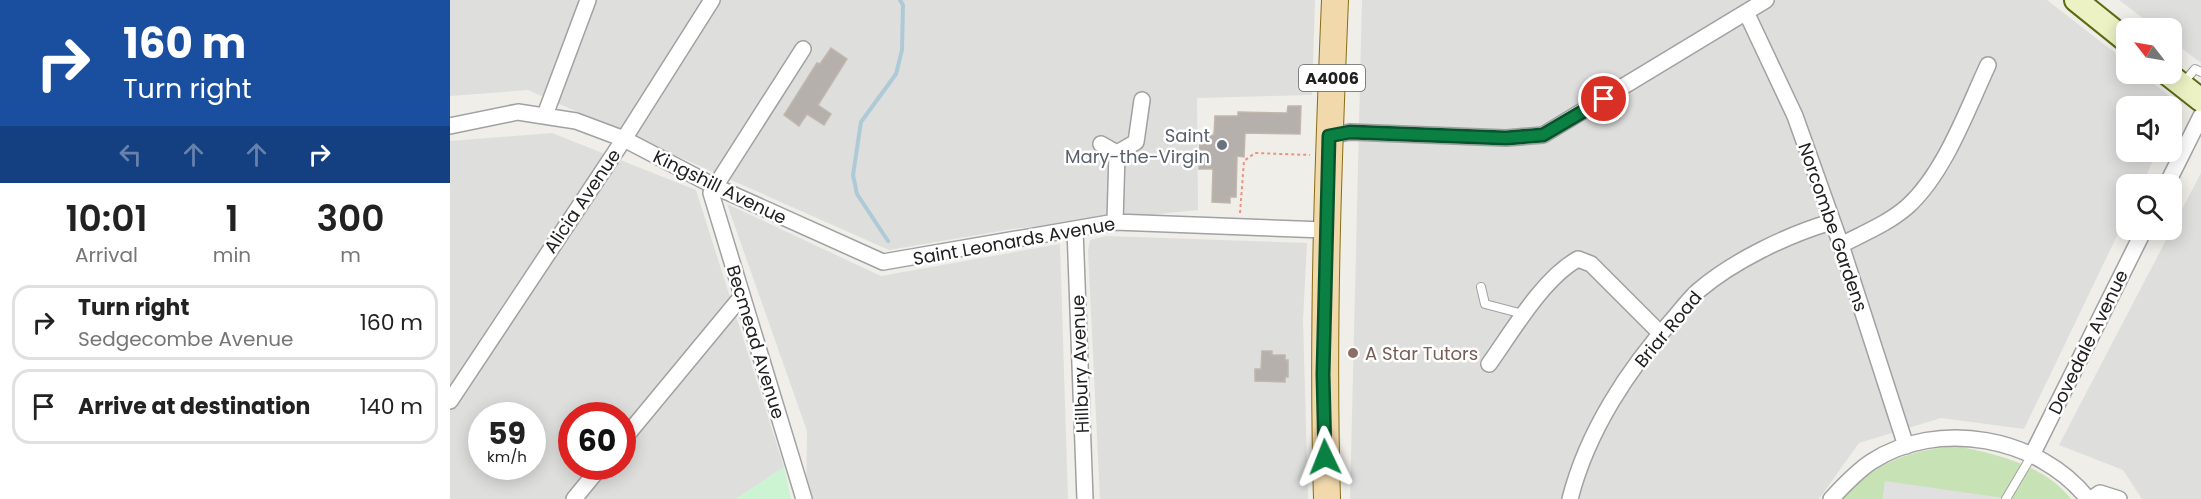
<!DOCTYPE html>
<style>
:root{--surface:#fff;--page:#f6f6f6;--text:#222;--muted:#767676;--line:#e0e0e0}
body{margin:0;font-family:Poppins,sans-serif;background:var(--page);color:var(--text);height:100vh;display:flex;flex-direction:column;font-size:22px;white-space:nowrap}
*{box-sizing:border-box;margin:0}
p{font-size:20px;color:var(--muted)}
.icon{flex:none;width:33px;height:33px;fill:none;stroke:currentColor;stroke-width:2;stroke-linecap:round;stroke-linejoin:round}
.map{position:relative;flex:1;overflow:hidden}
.drawer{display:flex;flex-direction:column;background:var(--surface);width:450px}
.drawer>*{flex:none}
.guide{background:#1a4fa0;color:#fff;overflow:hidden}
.needle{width:39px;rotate:301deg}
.fabs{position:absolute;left:1666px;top:18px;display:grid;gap:12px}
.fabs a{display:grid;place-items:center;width:66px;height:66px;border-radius:12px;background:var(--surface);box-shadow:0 3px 15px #0003;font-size:30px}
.speed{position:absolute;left:18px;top:402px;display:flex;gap:12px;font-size:30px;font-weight:700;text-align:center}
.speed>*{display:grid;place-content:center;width:78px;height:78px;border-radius:50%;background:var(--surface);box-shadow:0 3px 15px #0003;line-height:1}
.speed small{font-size:15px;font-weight:400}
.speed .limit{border:9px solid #d22;background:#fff;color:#111}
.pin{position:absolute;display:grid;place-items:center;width:51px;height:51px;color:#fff;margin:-26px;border:3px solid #fff;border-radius:50%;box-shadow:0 2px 6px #0007}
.me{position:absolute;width:66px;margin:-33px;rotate:358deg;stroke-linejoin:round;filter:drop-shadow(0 0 4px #0008)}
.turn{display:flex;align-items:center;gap:21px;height:126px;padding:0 24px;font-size:27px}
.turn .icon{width:78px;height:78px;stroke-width:2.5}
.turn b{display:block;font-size:42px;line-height:51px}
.lanes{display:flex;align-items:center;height:57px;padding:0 24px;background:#0003;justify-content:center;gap:30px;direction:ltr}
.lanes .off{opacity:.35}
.eta{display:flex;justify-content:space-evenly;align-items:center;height:102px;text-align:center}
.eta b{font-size:36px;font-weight:600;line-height:42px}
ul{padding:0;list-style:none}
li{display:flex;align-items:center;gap:18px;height:75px;margin:0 12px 9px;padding:0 12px;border:3px solid var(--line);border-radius:18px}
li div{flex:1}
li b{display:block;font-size:22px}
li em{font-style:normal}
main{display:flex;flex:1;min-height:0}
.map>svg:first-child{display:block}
</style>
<main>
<section class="drawer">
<div class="guide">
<div class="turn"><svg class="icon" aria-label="right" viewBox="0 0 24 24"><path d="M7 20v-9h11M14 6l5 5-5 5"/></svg><div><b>160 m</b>Turn right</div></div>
<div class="lanes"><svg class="icon off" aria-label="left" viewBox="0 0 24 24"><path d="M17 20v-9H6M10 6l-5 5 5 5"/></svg><svg class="icon off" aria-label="ahead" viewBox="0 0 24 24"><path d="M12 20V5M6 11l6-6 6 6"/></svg><svg class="icon off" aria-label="ahead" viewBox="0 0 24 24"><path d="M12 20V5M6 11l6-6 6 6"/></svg><svg class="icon" aria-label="right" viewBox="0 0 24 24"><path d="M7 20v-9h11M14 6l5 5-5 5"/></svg></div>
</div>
<div class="eta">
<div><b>10:01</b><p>Arrival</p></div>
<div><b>1</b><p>min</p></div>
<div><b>300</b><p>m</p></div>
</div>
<ul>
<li><svg class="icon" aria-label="right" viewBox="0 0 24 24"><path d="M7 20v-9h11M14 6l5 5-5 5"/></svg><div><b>Turn right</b><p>Sedgecombe Avenue</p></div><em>160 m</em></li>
<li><svg class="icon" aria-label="arrive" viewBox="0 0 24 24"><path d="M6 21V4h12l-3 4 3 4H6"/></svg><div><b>Arrive at destination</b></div><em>140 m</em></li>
</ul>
</section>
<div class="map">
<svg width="1751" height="499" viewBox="0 0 1751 499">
<rect width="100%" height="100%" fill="#f0eee8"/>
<path fill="#dededd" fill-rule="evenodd" d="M0 0H865L862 95 747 98 748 210 562 229 439 250 78 90 0 96Z
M912 0H1597L1677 62V74H1691L1730 104 1722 121V106H1677V152H1707L1692 184H1677V215L1574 429 1491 418 1409 443 1369 499H900Z
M1669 0H1751V63L1722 41V28H1706Z
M102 133 246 190 334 467 286 499H0V141ZM32 416H82V466H32ZM122 416H172V466H122Z
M1751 173V499H1692L1673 470 1609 445Z
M277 204 431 276 610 244 618 499H356L357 431Z
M656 236 857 243 853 320 858 499H650L638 251 640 240Z"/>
<path fill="#c7e3b5" d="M1505 446C1544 453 1595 465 1621 499H1559L1435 482 1433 499H1391C1428 462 1453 452 1505 446Z"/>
<path fill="#ccf3d2" d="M334 467 341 499H286Z"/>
<path fill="#e0e0e0" d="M1435 481 1559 499H1433Z"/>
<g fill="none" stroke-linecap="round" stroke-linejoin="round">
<path stroke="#aecad7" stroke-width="4" d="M438 241 407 194 403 175 411 122 446 74 452 50 453 5 450 0"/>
</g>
<path fill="#b5b0ab" stroke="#c0b6ac" stroke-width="1.5" d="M381 48 397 59 368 105 381 114 374 125 357 114 349 126 334 115 367 63 370 64Z
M838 106H851L850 134 795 133 794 157 787 156 786 197H780V203L762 202 763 169H749L750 134 764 135 765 116H788V112L837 113Z
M812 351H822V355H835V360H838V377H835V382L805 381V369H811Z"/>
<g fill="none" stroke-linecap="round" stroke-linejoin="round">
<g stroke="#a1a1a1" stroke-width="10">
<path id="lane" d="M1733 83 1745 69 1751 72
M1031 287 1035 304 1073 314
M1556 499 1582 455"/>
</g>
<g stroke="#a1a1a1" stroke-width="18">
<path id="street" d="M1297 14 1345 116 1391 245 1456 446
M353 49 261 193 354 499
M95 115 138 0
M0 126 68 112 126 121 174 139 264 186 433 262 665 222 875 230
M879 136 900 132 1056 138 1093 135 1316 0
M651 144 667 153 686 142 692 100
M1717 184 1751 116
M665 222 667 153
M625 229 635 499
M1391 245C1414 233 1439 223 1458 206 1495 172 1517 110 1538 65
M1039 364C1062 332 1093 278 1128 259L1141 264 1210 333
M0 401 174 139 262 0
M172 441 292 296
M1582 455 1694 230
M124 499 151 466
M1120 499C1137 432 1178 369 1224 318 1231 310 1239 299 1248 291 1283 261 1337 235 1381 222
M1381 499C1393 486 1406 472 1421 462 1488 418 1589 437 1638 499
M1641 499 1650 493 1669 499"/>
</g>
<g stroke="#5a6b13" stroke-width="26">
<path id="secondary" d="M1626 0 1677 41
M1718 74 1751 100"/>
</g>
<g stroke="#896d13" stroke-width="28">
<path id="primary" d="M877 499C872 332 878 167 885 0"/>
</g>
<path stroke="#e99480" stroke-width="2" stroke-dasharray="3 3" stroke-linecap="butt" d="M790 213 794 161 805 153 860 155"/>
<use href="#lane" stroke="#fff" stroke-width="8"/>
<use href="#street" stroke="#fff" stroke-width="15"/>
<use href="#secondary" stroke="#ecf2c4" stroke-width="22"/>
<use href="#primary" stroke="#f1d9ac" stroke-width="26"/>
</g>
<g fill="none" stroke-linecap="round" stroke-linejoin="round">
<g stroke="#07532c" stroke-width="15">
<path id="route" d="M875 457 873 374 879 136 900 132 1056 138 1093 135 1154 99"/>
</g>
<use href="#route" stroke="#0b8043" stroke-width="10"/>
</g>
<circle fill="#6b7280" stroke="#fff" stroke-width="2" cx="772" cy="145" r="6"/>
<circle fill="#8d6e63" stroke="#fff" stroke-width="2" cx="903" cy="353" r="6"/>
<g text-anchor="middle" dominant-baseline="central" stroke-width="5" stroke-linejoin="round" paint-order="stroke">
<rect fill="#fff" stroke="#636363" stroke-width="1.5" x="849" y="65" width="66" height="26" rx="4.5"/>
<g font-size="16" font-weight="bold" fill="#202020">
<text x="882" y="78">A4006</text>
</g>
<g font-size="18" fill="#5b616d" stroke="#fff" text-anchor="end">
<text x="760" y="135">Saint<tspan x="760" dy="21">Mary-the-Virgin</tspan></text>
</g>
<g font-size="18" fill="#202020" stroke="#fff">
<text transform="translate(270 187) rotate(26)">Kingshill Avenue</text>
<text transform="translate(132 201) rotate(-56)">Alicia Avenue</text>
<text transform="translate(1383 227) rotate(71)">Norcombe Gardens</text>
<text transform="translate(564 241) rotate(-10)">Saint Leonards Avenue</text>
<text transform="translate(1218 329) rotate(-50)">Briar Road</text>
<text transform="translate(306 342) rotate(73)">Becmead Avenue</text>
<text transform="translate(1638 342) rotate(-64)">Dovedale Avenue</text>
<text transform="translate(630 364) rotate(-92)">Hillbury Avenue</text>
</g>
<g font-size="18" fill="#785e54" stroke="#fff" text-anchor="start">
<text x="915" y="353">A Star Tutors</text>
</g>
</g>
</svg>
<div class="fabs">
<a><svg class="needle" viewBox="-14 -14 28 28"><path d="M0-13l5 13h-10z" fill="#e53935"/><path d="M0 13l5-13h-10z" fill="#767676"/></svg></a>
<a><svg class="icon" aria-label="sound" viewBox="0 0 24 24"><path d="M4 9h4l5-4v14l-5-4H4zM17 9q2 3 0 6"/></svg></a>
<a><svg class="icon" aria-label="search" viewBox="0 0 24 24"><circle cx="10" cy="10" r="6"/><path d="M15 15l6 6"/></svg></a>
</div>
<div class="speed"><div>59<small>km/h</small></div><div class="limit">60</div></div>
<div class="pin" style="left:1154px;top:99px;background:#d93025"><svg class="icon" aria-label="arrive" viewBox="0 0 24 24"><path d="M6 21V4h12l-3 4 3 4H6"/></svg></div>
<svg class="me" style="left:875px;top:457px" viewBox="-20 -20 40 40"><path d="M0-17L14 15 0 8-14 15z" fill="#0b8043" stroke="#fff" stroke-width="4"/></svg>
</div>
</main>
